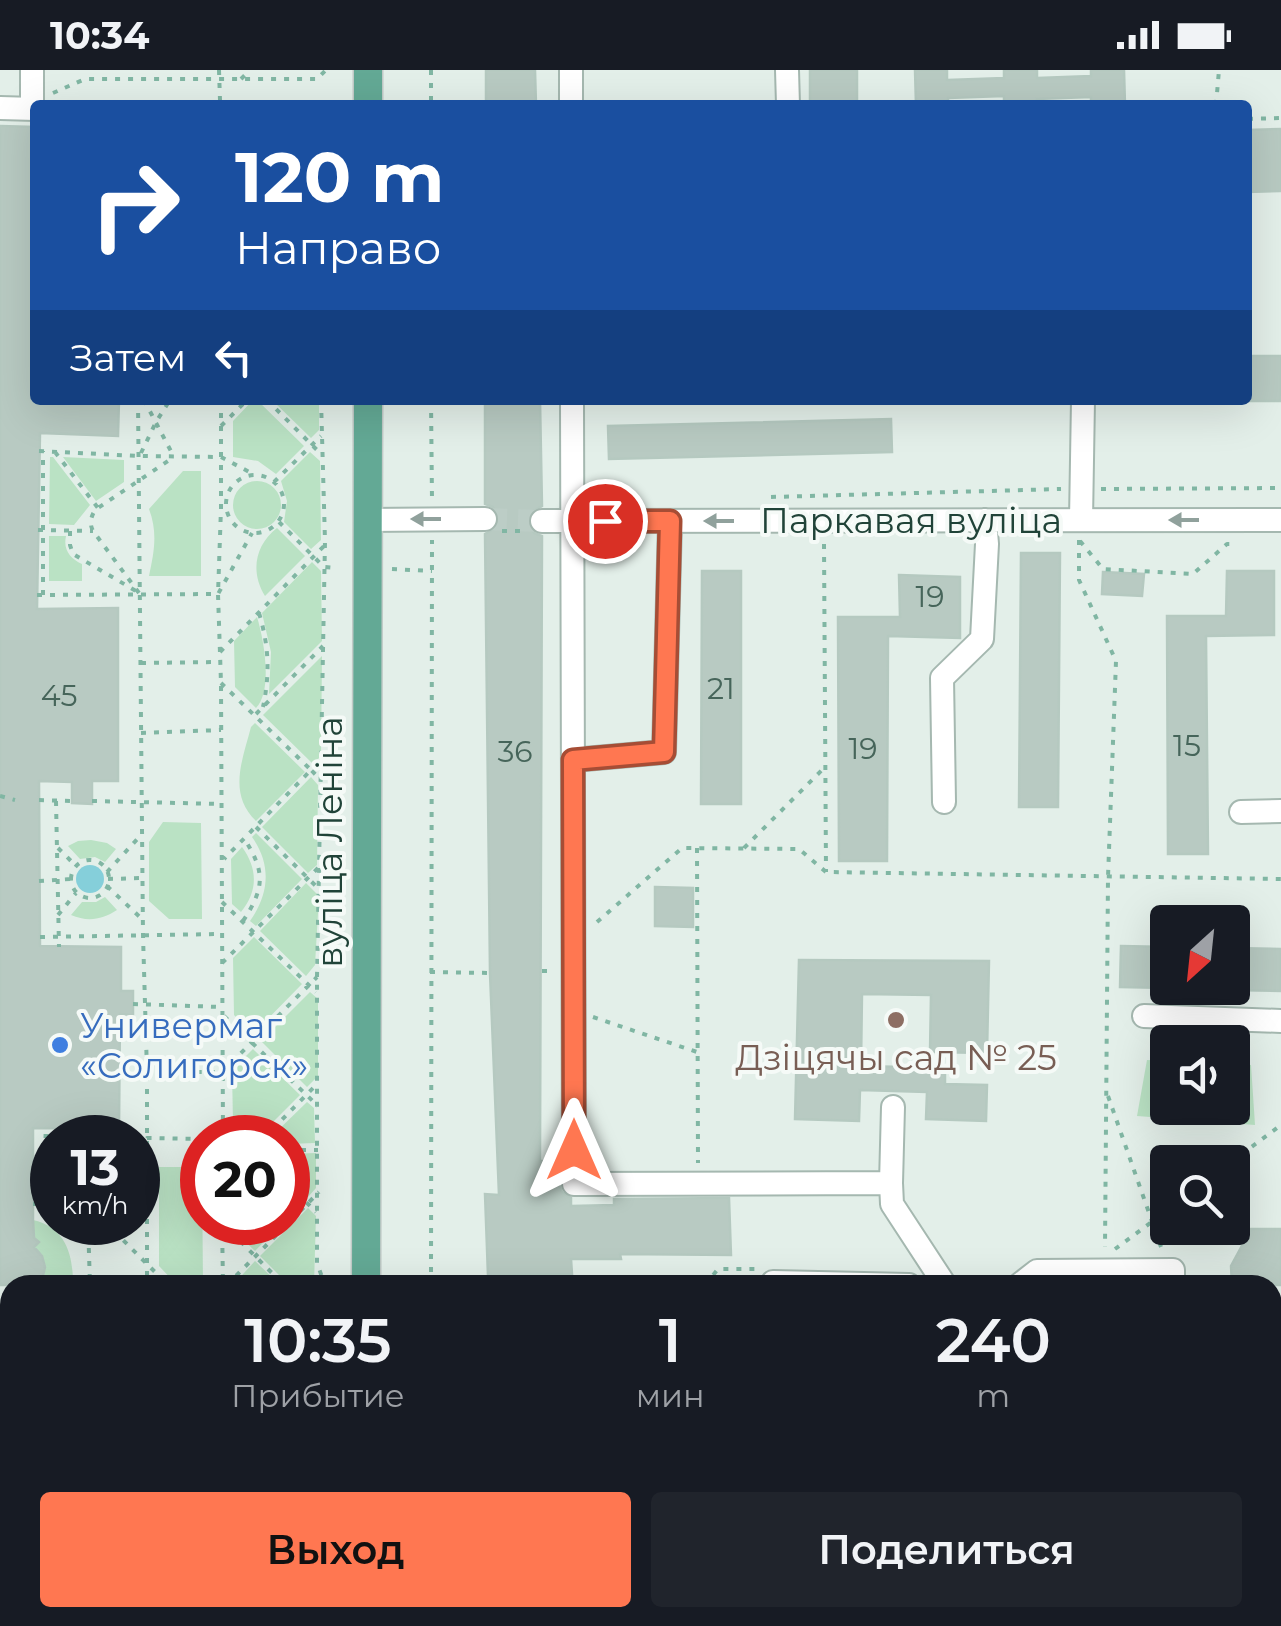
<!DOCTYPE html>
<html lang="ru">
<meta charset="utf-8">
<style>
:root{--surface:#171b24;--page:#20242c;--text:#f1f3f6;--muted:#9ea1a6;--accent:#ff7751}
body{margin:0;font-family:Montserrat,sans-serif;background:var(--page);color:var(--text);height:100vh;display:flex;flex-direction:column;font-size:38px;white-space:nowrap}
*{box-sizing:border-box;margin:0}
p{font-size:32px;color:var(--muted)}
.icon{flex:none;width:55px;height:55px;fill:none;stroke:currentColor;stroke-width:2;stroke-linecap:round;stroke-linejoin:round}
.map{position:relative;flex:1;overflow:hidden}
.details{position:absolute;left:0px;top:1205px;width:1282px;height:352px;display:flex;flex-direction:column;background:var(--surface);border-radius:30px 30px 0 0;box-shadow:0 10px 40px #0002}
.details>*{flex:none}
.guide{position:absolute;left:30px;top:30px;width:1222px;height:305px;border-radius:10px;box-shadow:0 10px 40px #0002;background:#1a4fa0;color:#fff;overflow:hidden}
.needle{width:65px;rotate:207deg}
.buttons{position:absolute;left:1150px;top:835px;display:grid;gap:20px}
.buttons a{display:grid;place-items:center;width:100px;height:100px;border-radius:10px;background:var(--surface);box-shadow:0 10px 40px #0002;font-size:50px}
.speed{position:absolute;left:30px;top:1045px;display:flex;gap:20px;font-size:50px;font-weight:700;text-align:center}
.speed>*{display:grid;place-content:center;width:130px;height:130px;border-radius:50%;background:var(--surface);box-shadow:0 10px 40px #0002;line-height:1}
.speed small{font-size:25px;font-weight:400}
.speed .limit{border:15px solid #d22;background:#fff;color:#111}
.pin{position:absolute;display:grid;place-items:center;width:85px;height:85px;color:#fff;margin:-42px;border:5px solid #fff;border-radius:50%;box-shadow:0 2px 10px #0007}
.me{position:absolute;width:110px;margin:-55px;rotate:0deg;stroke-linejoin:round;filter:drop-shadow(0 0 8px #0008)}
.turn{display:flex;align-items:center;gap:35px;height:210px;padding:0 40px;font-size:45px}
.turn .icon{width:130px;height:130px;stroke-width:2.5}
.turn b{display:block;font-size:70px;line-height:85px}
.then{display:flex;align-items:center;height:95px;padding:0 40px;background:#0003;gap:20px;font-size:38px}
.eta{display:flex;justify-content:space-evenly;align-items:center;height:170px;text-align:center}
.eta b{font-size:60px;font-weight:600;line-height:70px}
.primary-button{display:flex;gap:20px;margin-top:auto;padding:20px 40px}
.primary-button a{flex:1;height:115px;border-radius:10px;background:var(--accent);color:#111;font-size:40px;font-weight:600;line-height:115px;text-align:center}
.primary-button a+a{background:var(--page);color:var(--text)}
.status{display:flex;justify-content:space-between;align-items:center;height:70px;padding:0 50px;background:var(--surface);direction:ltr}
.status svg{height:28px;fill:currentColor}
.map>svg:first-child{display:block}
</style>
<div class="status"><b>10:34</b><svg viewBox="0 0 49 12"><path d="M0 12V9h3v3zM5 12V6h3v6zM10 12V3h3v9zM15 12V0h3v12zM26 1h20v11H26zM47 4h2v5h-2z"/></svg></div>
<div class="map">
<svg width="1281" height="1556" viewBox="0 0 1281 1556">
<rect width="100%" height="100%" fill="#e3efe9"/>
<path fill="#bae2c4" d="M253 330H257L304 376 276 404 258 391 233 387V351Z
M272 330H319V360L311 368Z
M310 382 320 391 321 470 311 479 284 452 287 431 281 411Z
M50 387H53L90 435 74 455 49 454Z
M63 387 124 390V412L96 431Z
M183 401H201V506H149C154 482 158 463 149 439Z
M233 435a24 24 0 1 1 48 0a24 24 0 1 1-48 0Z
M277 458 305 486 265 526C250 502 255 475 277 458Z
M49 466H66C63 480 70 488 82 494V511H49Z
M312 492 321 501 322 571 269 624 271 582 262 543Z
M257 547C264 570 273 620 256 638L235 617 234 571Z
M322 586 321 686 313 694 263 645Z
M255 653 305 702 256 751C228 724 242 691 251 657Z
M311 707 318 715 317 795 308 803 262 757Z
M163 752 201 753 202 849H169L149 831V772Z
M256 763 302 809 256 856 250 851C269 824 272 795 252 767Z
M91 770 107 773 116 779 105 792 95 787 80 789 68 776 78 771Z
M242 777C258 799 258 821 241 842L232 834 231 789Z
M306 813 319 826 315 895 306 906 260 861Z
M105 827 117 840C102 850 87 852 71 845L82 832H96Z
M254 867 302 914 253 964 234 945 233 888Z
M310 922 318 929V1006L307 1017 261 971Z
M253 979 300 1025 258 1067H247L233 1054 232 1000Z
M1147 990 1167 991 1168 1038H1232L1233 994 1251 995 1255 1055 1137 1046Z
M307 1032 314 1038 315 1073 288 1074V1068L271 1067Z
M316 1083V1118L308 1127 288 1107V1084Z
M159 1097H202L203 1215H177L159 1196Z
M308 1138 316 1146 314 1215H289L260 1186Z
M33 1150C65 1157 73 1184 73 1213H42C47 1198 45 1190 34 1178L38 1172 34 1167Z
M232 1153V1152L282 1153 255 1181 232 1159Z
M255 1191 280 1215H233Z"/>
<path fill="#85cfda" d="M76 809a14 14 0 1 1 28 0a14 14 0 1 1-28 0Z"/>
<path fill="#b8cac2" stroke="#b5c9c0" stroke-width="2.5" d="M486 0H535L536 35H486Z
M810 0H857V35H810Z
M915 0H947V10L1004 8V0H1037V8L1091 6V0H1124L1125 35H1091V27L1037 29 1038 35H1004V26L948 28V35H916Z
M0 56 35 57V330H119L118 366 40 363 37 539 118 538V711H92V734L72 733V712L39 711 40 876 121 877V921H133V945L120 944 119 1059 33 1058V1150L34 1168 39 1172 34 1177 42 1186 45 1197 41 1215H0Z
M1281 59V121L1248 122V60Z
M1248 286H1281V331H1248Z
M485 330H540L542 436 530 443 527 452 534 463 542 466 540 1091H559V1115L562 1122 571 1128V1136L614 1135V1129L729 1128 731 1185 620 1184 621 1189H571L572 1204 488 1206 485 1124 499 1125 490 903 485 464 497 457 500 448 493 437 485 434Z
M891 349 892 382 609 389 608 356Z
M1021 483H1060L1058 737H1019Z
M702 501H741V734H701Z
M1227 501H1274V565L1206 566 1208 784H1168L1167 546H1226Z
M1103 502 1144 504 1142 526 1102 524Z
M899 505 960 507V568L888 566 887 791H839L838 547H900Z
M655 817 693 818V857L655 856Z
M1121 876 1168 877V918L1120 917Z
M1232 878 1281 879V921L1232 920Z
M799 890 989 891 987 983 930 982 931 925 862 924 861 996 945 998V1014L987 1015 986 1051 926 1049 927 1022 860 1020 859 1051 795 1049Z
M1251 1159H1281V1215H1232L1231 1196Z"/>
<g fill="none" stroke-linecap="round" stroke-linejoin="round">
<path stroke="#bccdc6" stroke-width="22" stroke-dasharray="22 11" stroke-linecap="butt" d="M485 449 542 451"/>
<g stroke="#a5b8b0" stroke-width="26">
<path id="minor" d="M32 0V39
M571 0V35
M787 0 788 35
M0 38 35 39
M572 330 574 1114 891 1113 893 1037
M367 450 485 449
M1081 450 1083 330
M542 451 1281 450
M573 690 664 682 670 451
M944 732 942 608 982 569 987 474 985 450
M1241 742 1281 741
M1144 946 1281 951
M891 1113 892 1134 945 1215
M773 1215V1212L909 1215
M1019 1215 1037 1201 1173 1200V1215
M0 1255H10
M1272 1259H1281
M1272 1351H1281"/>
</g>
<g stroke="#c1cac7" stroke-width="31">
<path id="major" d="M368 0V35
M366 1215 368 330
M1272 1535H1281
M365 1556V1548"/>
</g>
<path stroke="#80b6a3" stroke-width="4" stroke-dasharray="5 8" stroke-linecap="butt" d="M219 0 220 30
M431 0V35
M241 9 250 0
M53 23 85 9H317L326 0
M1216 35 1219 0
M1248 49 1281 48
M138 330 143 865 147 1002V1215
M144 330 174 387
M221 330V438L218 524 221 613 223 1068
M267 330 320 383
M321 330 325 471 317 907V1193L322 1207V1215
M431 330 432 430
M221 356 247 330
M39 381 139 386 221 387 255 405
M55 382 98 438
M141 383 156 352 170 330
M226 434a29 29 0 1 1 58 0a29 29 0 1 1-58 0Z
M274 412 321 366
M1101 419 1281 418
M771 427 1061 419
M279 452 324 497 336 498
M38 460 93 461
M70 461V475L73 484 136 521
M502 461H522
M1079 470V510L1116 591 1108 807 1105 1177
M1080 471 1103 499 1193 504 1227 474H1231
M824 474 826 802
M392 499 432 501
M139 523 93 461C89 453 91 447 95 440L174 387
M37 525 218 524 252 463
M43 525V381
M259 543C269 576 270 604 263 637
M220 582 325 475
M141 593 220 592
M221 613 311 700 224 789
M256 644 323 576
M141 663 221 660
M320 692 311 700 321 710
M0 726 15 730
M39 730 72 731
M56 731 59 877
M92 731 222 734
M256 757 319 819
M58 778 76 796
M697 778 698 1093
M744 778 825 697
M71 809a19 19 0 1 1 38 0a19 19 0 1 1-38 0Z
M107 802 141 765
M108 809 143 808
M39 811 71 809
M107 816 143 850
M222 832 316 922
M58 845 76 823
M243 851C264 819 266 803 245 770
M597 852 682 778 799 779 826 802 1281 809
M40 867 220 864
M222 893 318 798
M542 901H554
M430 902 490 903
M133 934 222 937
M224 946 318 1036
M593 947 697 982
M119 1006 147 1002H222L317 907
M1108 1026 1161 1177
M223 1052 239 1068
M264 1068 317 1014
M138 1078 147 1068 202 1069
M288 1080H318
M1231 1092 1281 1055
M52 1101 43 1091V1066L145 1068
M288 1114 316 1142
M33 1134H52
M88 1152 90 1215
M105 1152 168 1215
M222 1152 223 1215
M222 1153 284 1215
M1115 1179 1168 1140
M390 1208 430 1207
M322 1209 340 1208
M227 1215 319 1122
M431 1215 432 470
M705 1215 718 1199H757
M0 1362H10
M127 1548V1556
M147 1548 155 1556
M263 1548 271 1556
M322 1548V1556
M433 1548V1554L966 1548
M1013 1548V1556
M213 1556V1548
M240 1556 248 1548"/>
<use href="#minor" stroke="#fff" stroke-width="22"/>
<use href="#major" stroke="#63a995" stroke-width="28"/>
</g>
<defs><path id="oneway-solid" d="M-6-.8H1V-3.2L6.5 0L1 3.2V.8H-6Z" transform="scale(2.5)"/></defs>
<g fill="#90a19c">
<use href="#oneway-solid" transform="translate(426 449) rotate(180)"/>
<use href="#oneway-solid" transform="translate(1184 450) rotate(180)"/>
<use href="#oneway-solid" transform="translate(719 451) rotate(180)"/>
</g>
<g fill="none" stroke-linecap="round" stroke-linejoin="round">
<g stroke="#a64d35" stroke-width="25">
<path id="route" d="M574 1080 573 690 664 682 670 451H605"/>
</g>
<use href="#route" stroke="#ff7751" stroke-width="18"/>
</g>
<circle fill="#8d6e63" stroke="#f5faf7" stroke-width="4" cx="896" cy="950" r="10"/>
<circle fill="#3f7fe0" stroke="#f5faf7" stroke-width="4" cx="60" cy="975" r="10"/>
<g text-anchor="middle" dominant-baseline="central" stroke-width="8" stroke-linejoin="round" paint-order="stroke">
<g font-size="30" fill="#46655a">
<text x="930" y="526">19</text>
<text x="721" y="618">21</text>
<text x="59" y="625">45</text>
<text x="1187" y="675">15</text>
<text x="863" y="678">19</text>
<text x="515" y="681">36</text>
</g>
<g font-size="35" fill="#204338" stroke="#f5faf7">
<text x="911" y="450">Паркавая вуліца</text>
<text transform="translate(329 772) rotate(-90)">вуліца Леніна</text>
</g>
<g font-size="35" fill="#366cbe" stroke="#f5faf7" text-anchor="start">
<text x="80" y="955">Универмаг<tspan x="80" dy="40">«Солигорск»</tspan></text>
</g>
<g font-size="35" fill="#785e54" stroke="#f5faf7">
<text x="896" y="987">Дзіцячы сад № 25</text>
</g>
</g>
</svg>
<div class="buttons">
<a><svg class="needle" viewBox="-14 -14 28 28"><path d="M0-13l5 13h-10z" fill="#e53935"/><path d="M0 13l5-13h-10z" fill="#9ea1a6"/></svg></a>
<a><svg class="icon" aria-label="sound" viewBox="0 0 24 24"><path d="M4 9h4l5-4v14l-5-4H4zM17 9q2 3 0 6"/></svg></a>
<a><svg class="icon" aria-label="search" viewBox="0 0 24 24"><circle cx="10" cy="10" r="6"/><path d="M15 15l6 6"/></svg></a>
</div>
<div class="speed"><div>13<small>km/h</small></div><div class="limit">20</div></div>
<div class="pin" style="left:605px;top:451px;background:#d93025"><svg class="icon" aria-label="arrive" viewBox="0 0 24 24"><path d="M6 21V4h12l-3 4 3 4H6"/></svg></div>
<svg class="me" style="left:574px;top:1080px" viewBox="-20 -20 40 40"><path d="M0-17L14 15 0 8-14 15z" fill="#ff7751" stroke="#fff" stroke-width="4"/></svg>
<div class="guide">
<div class="turn"><svg class="icon" aria-label="right" viewBox="0 0 24 24"><path d="M7 20v-9h11M14 6l5 5-5 5"/></svg><div><b>120 m</b>Направо</div></div>
<div class="then">Затем<svg class="icon" aria-label="left" viewBox="0 0 24 24"><path d="M17 20v-9H6M10 6l-5 5 5 5"/></svg></div>
</div>
<section class="details">
<div class="eta">
<div><b>10:35</b><p>Прибытие</p></div>
<div><b>1</b><p>мин</p></div>
<div><b>240</b><p>m</p></div>
</div>
<div class="primary-button"><a>Выход</a><a>Поделиться</a></div>
</section>
</div>
